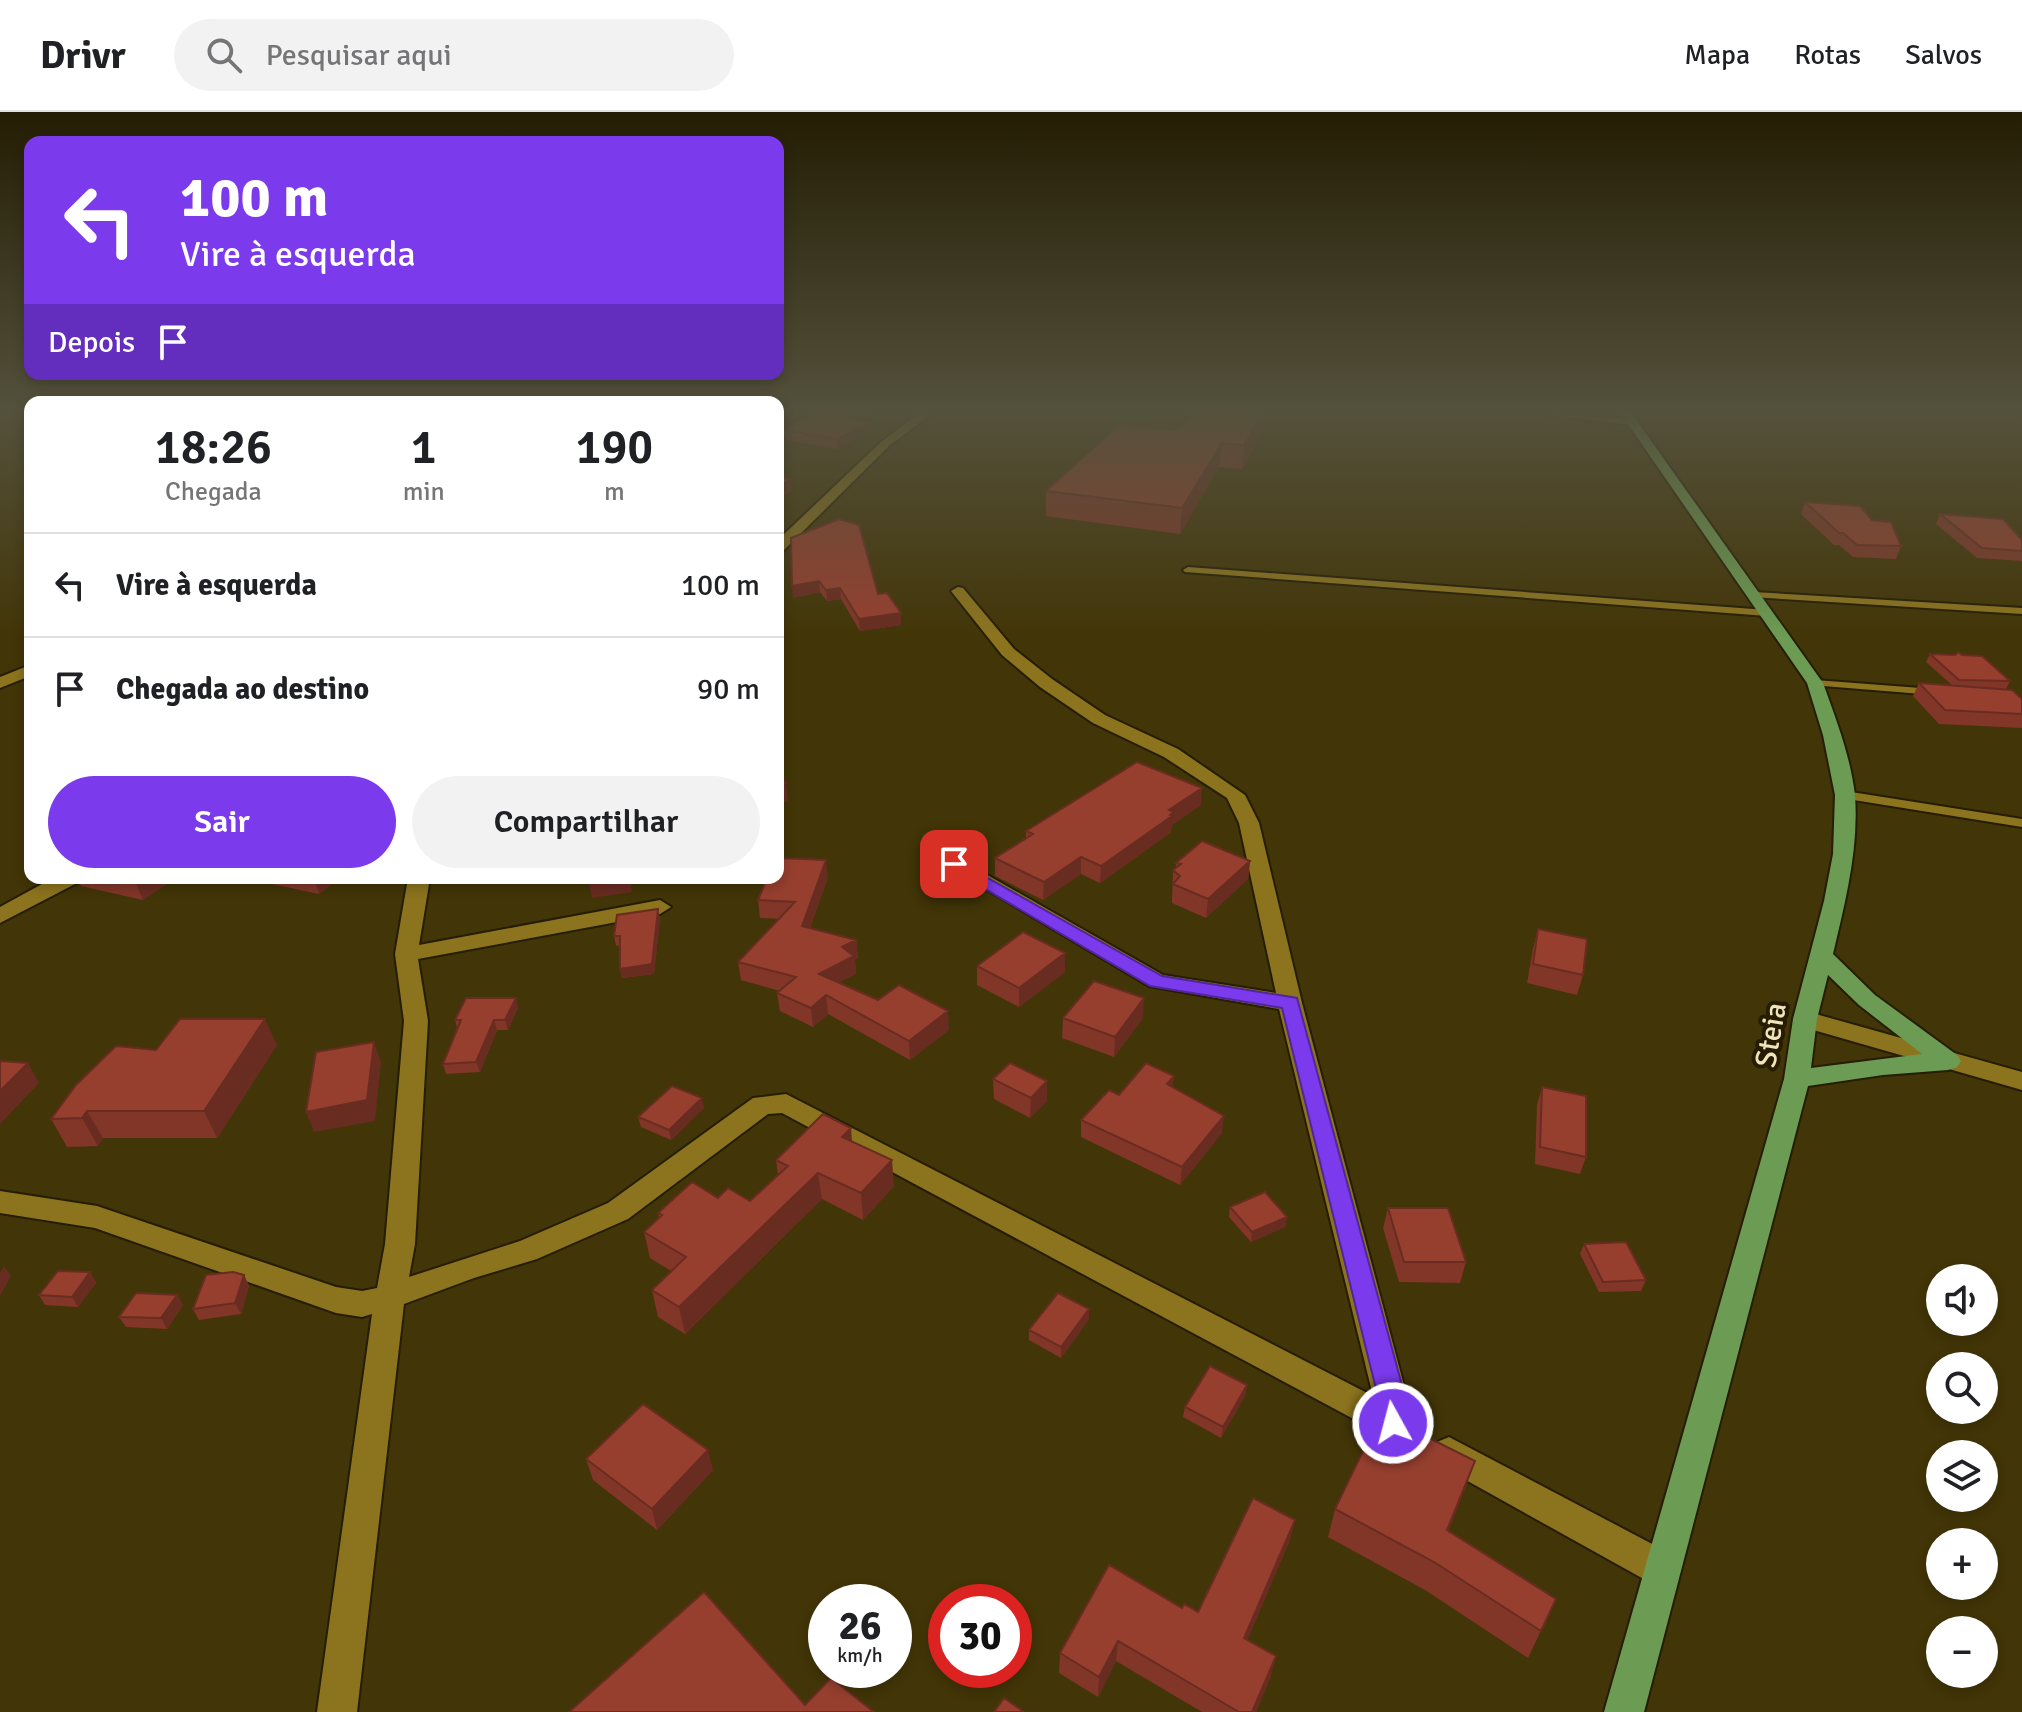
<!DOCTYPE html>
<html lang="pt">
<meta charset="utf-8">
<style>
:root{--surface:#fff;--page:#f2f2f2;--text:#202124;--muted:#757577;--line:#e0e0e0;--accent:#7c3aed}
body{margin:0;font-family:Signika,sans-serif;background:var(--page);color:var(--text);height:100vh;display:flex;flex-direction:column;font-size:30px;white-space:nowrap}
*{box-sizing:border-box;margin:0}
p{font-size:26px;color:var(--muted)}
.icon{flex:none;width:44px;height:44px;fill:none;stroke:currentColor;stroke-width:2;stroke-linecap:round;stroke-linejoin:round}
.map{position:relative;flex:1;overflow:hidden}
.drawer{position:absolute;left:24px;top:284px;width:760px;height:488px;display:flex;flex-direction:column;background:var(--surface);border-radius:16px;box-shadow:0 4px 12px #0003}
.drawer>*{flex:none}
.guide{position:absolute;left:24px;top:24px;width:760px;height:244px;border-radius:16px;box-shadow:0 4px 12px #0003;background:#7c3aed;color:#fff;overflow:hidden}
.tools{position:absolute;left:1926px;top:1152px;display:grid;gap:16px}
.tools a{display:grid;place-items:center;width:72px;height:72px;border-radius:50%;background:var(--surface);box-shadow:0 4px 12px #0003;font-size:40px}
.speed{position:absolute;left:808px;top:1472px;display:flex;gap:16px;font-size:40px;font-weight:700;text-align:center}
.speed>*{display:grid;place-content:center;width:104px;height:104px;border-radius:50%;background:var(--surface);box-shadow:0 4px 12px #0003;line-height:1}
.speed small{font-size:20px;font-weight:400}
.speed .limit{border:12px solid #d22;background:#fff;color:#111}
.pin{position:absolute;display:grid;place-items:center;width:68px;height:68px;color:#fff;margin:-34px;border-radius:16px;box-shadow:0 4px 12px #0006}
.me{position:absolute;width:88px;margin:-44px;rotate:353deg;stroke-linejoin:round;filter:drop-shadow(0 0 6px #0008)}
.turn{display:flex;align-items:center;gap:28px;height:168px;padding:0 24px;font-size:36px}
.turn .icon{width:104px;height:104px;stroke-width:2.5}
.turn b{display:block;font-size:56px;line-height:68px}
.then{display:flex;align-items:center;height:76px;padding:0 24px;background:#0003;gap:16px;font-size:30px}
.eta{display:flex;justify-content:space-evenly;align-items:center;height:136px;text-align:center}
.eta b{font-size:48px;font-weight:600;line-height:56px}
.action{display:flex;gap:16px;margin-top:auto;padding:16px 24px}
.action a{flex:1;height:92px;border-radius:48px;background:var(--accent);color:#fff;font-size:32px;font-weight:600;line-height:92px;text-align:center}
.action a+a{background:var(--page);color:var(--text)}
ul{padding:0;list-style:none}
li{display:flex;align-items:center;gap:24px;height:104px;padding:0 24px;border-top:2px solid var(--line)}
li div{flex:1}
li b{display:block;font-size:30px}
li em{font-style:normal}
header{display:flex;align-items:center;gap:48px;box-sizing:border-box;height:112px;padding:0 40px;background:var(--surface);border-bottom:2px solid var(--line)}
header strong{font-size:38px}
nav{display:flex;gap:44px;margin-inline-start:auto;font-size:28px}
.search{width:560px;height:72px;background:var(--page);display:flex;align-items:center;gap:20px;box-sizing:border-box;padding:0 28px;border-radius:44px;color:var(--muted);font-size:30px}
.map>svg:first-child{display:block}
</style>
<header>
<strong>Drivr</strong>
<div class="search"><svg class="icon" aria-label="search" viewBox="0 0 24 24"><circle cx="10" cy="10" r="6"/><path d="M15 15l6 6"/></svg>Pesquisar aqui</div>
<nav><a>Mapa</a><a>Rotas</a><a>Salvos</a></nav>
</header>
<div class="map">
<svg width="2022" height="1600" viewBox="0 0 2022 1600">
<rect width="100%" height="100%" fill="#423507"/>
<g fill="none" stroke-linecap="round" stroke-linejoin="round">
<g stroke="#251d04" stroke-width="4">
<path id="service" d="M1188 455 1767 498 1772 501 1767 504 1185 460 1183 458Z
M1754 480 2022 496V502L1751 485V481Z
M1815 568 1934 577 1939 580 1934 583 1811 573V569Z
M1845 679 2022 707V715L1841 686 1839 683Z"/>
</g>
<g stroke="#251d04" stroke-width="4">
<path id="minor" d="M809 302H822L778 329V321Z
M918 302H931L889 334 783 439 778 440V428L881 330Z
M1541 302 1631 307 1637 310 1631 313Z
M958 475 963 476 1014 537 1052 567 1105 603 1178 637 1245 683 1259 711 1302 891 1405 1277 1409 1302 1418 1315 1413 1326 1401 1330 1389 1326 782 1001 768 1002 628 1107 537 1147 474 1166 404 1192 357 1600H317L372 1202 362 1205 336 1201 95 1116 0 1101V1079L97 1094 336 1175 362 1179 377 1176 385 1132 404 909 395 842 408 766H430L419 833 660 788 671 795 660 802 418 847 428 909 415 1132 409 1165 520 1129 608 1091 753 986 786 982 1373 1284 1279 897 1149 874 944 752 954 746 961 748 1163 863 1276 881 1239 711 1227 686 1164 645 1093 611 1040 575 1002 543 951 479Z
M30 553V564L0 576V565Z
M53 766H80L77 771 0 811V795Z
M1805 899 2022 960V978L1796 913 1793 907 1796 901Z
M1449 1325 1675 1444 1680 1457 1675 1470 1662 1475 1649 1470 1437 1352 1432 1341 1437 1330Z"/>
</g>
<g stroke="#251d04" stroke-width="4">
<path id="primary" d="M1621 302H1632L1823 571C1836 607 1851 646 1855 684 1859 737 1845 791 1833 842L1875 883 1957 943 1961 949 1957 955 1948 958 1883 963 1808 974 1644 1600H1604L1784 967 1793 907 1824 789 1833 742 1835 683 1823 623 1807 571ZM1828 863 1859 893 1922 942 1811 956 1817 907Z"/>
</g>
<use href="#service" fill="#8c741e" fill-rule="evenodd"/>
<use href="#minor" fill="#8c741e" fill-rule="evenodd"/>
<use href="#primary" fill="#6c9b53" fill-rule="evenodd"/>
</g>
<path fill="#813628" d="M864 309 872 319 837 337 785 328 784 318Z
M1181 315 1264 317 1242 357 1219 355 1180 422 1046 404V379Z
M1805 390 1872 408 1901 434 1896 447 1853 445 1839 433H1834L1801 402Z
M1940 402 2022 428V449L1977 446 1936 412Z
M791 426 878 482 901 501V513L860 519 841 487 827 489 820 480 793 486Z
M1930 542 1962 543 2010 569 2006 577 1986 576 2022 587V616L1939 612 1913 584 1919 571 1953 574 1926 550Z
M1201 693 1172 713 1170 721 1100 771 1081 762 1043 788 995 764V746L1026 726V719Z
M1250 749 1248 767 1206 806 1172 791 1173 758 1176 756V751Z
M828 765 810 816 856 828 858 846 855 848 856 862 839 870 949 918 910 948 828 902 813 915 780 899 777 881 780 879 741 868 738 850 779 807 760 806 758 788Z
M77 766H169L171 769 143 788 81 774Z
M244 766H339L319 782Z
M658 797 660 807 654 862 622 866 620 857V833L616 834 614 824Z
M1538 817 1583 863 1577 883 1527 871 1533 836Z
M1065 841V860L1019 895 977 873V854Z
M518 896 508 918H497L480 960 446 962 443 952 457 916 455 908Z
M1063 906H1143L1114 945 1062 926Z
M277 933 217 1026H103L98 1034 67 1035 51 1007 156 938Z
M993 967 1047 989 1030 1006 994 987Z
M1173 975 1222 1021 1180 1073 1081 1025V1008L1119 983Z
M1542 975 1586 1045 1580 1062 1535 1052 1537 993Z
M704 996 671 1028 641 1015 638 1005Z
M852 1030 894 1074 863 1108 822 1087 685 1222 658 1205 652 1178 671 1159 650 1146 644 1120 659 1106 658 1101 718 1086 750 1089 778 1063 776 1048Z
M1230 1095 1287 1105 1285 1115 1251 1130 1229 1105Z
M1388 1096 1466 1150 1460 1171 1399 1170 1383 1116Z
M1584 1132 1646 1168 1641 1179 1599 1180 1580 1142Z
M90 1160 96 1171 78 1195 45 1193 39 1183Z
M244 1163 249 1174 241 1202 199 1208 193 1197Z
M177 1183 183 1193 167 1217 126 1215 119 1205Z
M1089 1197V1207L1061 1246 1029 1228V1218Z
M1247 1273 1245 1284 1221 1326 1183 1305 1185 1295Z
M586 1347 713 1358 657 1418 593 1368Z
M1475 1349 1448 1419 1556 1487 1528 1546 1425 1478 1328 1425 1335 1397Z
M1290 1428 1247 1528 1271 1564 1256 1600H1202L1116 1549 1098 1585 1059 1561 1060 1541 1182 1496 1198 1500Z"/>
<path fill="#692c21" d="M786 302H803L778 317V307Z
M859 302H874L853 317 852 307Z
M1262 302H1265L1264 317 1242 357 1244 333Z
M872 310V319L837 337V327Z
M1222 331 1219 355 1180 422 1182 396Z
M791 367 792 379 778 387V375Z
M819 469 820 480 793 486 792 474Z
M840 476 841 487 827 489 826 478Z
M901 501V513L860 519 859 507Z
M786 671 788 689 778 692V673Z
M1202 676 1201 693 1172 713 1170 721 1100 771 1101 754 1169 698Z
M1081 745V762L1043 788 1044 770Z
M826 748 828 765 804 832 802 814Z
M1250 749 1248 767 1206 806 1208 787Z
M140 766H169L171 769 143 788 135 770Z
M314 766H339L319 782Z
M598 766H630L632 780 592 786 588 767Z
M658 797 660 807 654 862 622 866 620 857Z
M856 828 858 846 855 848 856 862 821 880 819 862 842 835Z
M1065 841V860L1019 895V876Z
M826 883 828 902 813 915 811 896Z
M516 886 518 896 508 918 505 908Z
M1144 886 1143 906 1114 945 1115 925Z
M948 899 949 918 910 948 909 929Z
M265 907 277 933 217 1026 204 999Z
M494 908 497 918 480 960 476 950Z
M374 930 381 950 375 1009 314 1020 306 1000Z
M28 951 39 971 0 1012V979Z
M1174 964 1172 981 1167 972Z
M1047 969V989L1030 1006 1031 986Z
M702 986 704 996 671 1028 669 1018Z
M87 999 103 1026 98 1034 82 1006Z
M1224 1004 1222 1021 1180 1073 1182 1055Z
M851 1016 853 1043 842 1025Z
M892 1048 894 1074 863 1108 861 1081Z
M818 1061 822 1087 685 1222 679 1195Z
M1287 1105 1285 1115 1251 1130 1252 1120Z
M4 1154 11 1164 0 1184V1161Z
M90 1160 96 1171 78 1195 72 1185Z
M244 1163 249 1174 241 1202 235 1191Z
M177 1183 183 1193 167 1217 161 1206Z
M1089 1197V1207L1061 1246V1235Z
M1247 1273 1245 1284 1221 1326 1223 1315Z
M708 1338 713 1358 657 1418 652 1397Z
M1475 1349 1465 1377 1438 1446 1447 1418Z
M1295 1408 1290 1428 1240 1546 1244 1526Z
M1118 1529 1116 1549 1098 1585 1099 1565Z
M1276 1544 1271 1564 1256 1600H1252Z"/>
<path fill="#963f2f" stroke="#692c21" stroke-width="2" d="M811 302H859L852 307 872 310 837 327 784 318Z
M1190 302H1262L1244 333 1222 331 1182 396 1046 379 1120 312 1175 318 1181 315Z
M778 366 791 367 778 375Z
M1805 390 1860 394 1872 408 1891 410 1901 434 1857 433 1843 421H1839Z
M1940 402 2003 407 2022 428V439L1982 436Z
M839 407 859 413 878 482 887 481 901 501 859 507 840 476 826 478 819 469 792 474 791 426Z
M1958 540 1962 543 1982 544 2010 569 1959 568 1930 542 1955 543Z
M1919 571 2012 578 2022 587V602L1945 598Z
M1137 650 1202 676 1169 698 1173 700 1170 703 1172 704 1101 754 1081 745 1044 770 995 746 1033 722 1026 719Z
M778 662 786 671 778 673Z
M1202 729 1250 749 1208 787 1173 772 1180 764 1173 758 1181 752 1176 751Z
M778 746 826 748 802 814 856 828 842 835 854 844 819 862 878 888 899 873 948 899 909 929 826 883 811 896 777 881 796 865 738 850 795 790 758 788 767 766H778Z
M119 766H140L135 770Z
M658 797 652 852 620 857V824H614L617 803Z
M1538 817 1587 827 1583 863 1533 852Z
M1023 820 1065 841 1019 876 977 854Z
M1094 869 1144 886 1115 925 1063 906Z
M466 886H516L505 908H494L476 950 443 952 461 908H455Z
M180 907H265L204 999H87L82 1006 51 1007 76 973 116 934 156 938Z
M374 930 367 988 306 1000 316 940Z
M0 949 28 951 0 979Z
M1010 951 1047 969 1031 986 993 967Z
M1146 951 1174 964 1167 972 1224 1004 1182 1055 1081 1008 1109 978 1119 983Z
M672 974 702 986 669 1018 638 1005Z
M1542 975 1586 984V1045L1540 1035Z
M823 1002 851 1016 842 1025 892 1048 861 1081 818 1061 679 1195 652 1178 686 1145 644 1120 662 1103 658 1101 692 1070 718 1086 728 1076 750 1089 788 1054 776 1048Z
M1265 1080 1287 1105 1252 1120 1230 1095Z
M1388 1096H1448L1466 1150H1404Z
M1626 1130 1646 1168 1603 1170 1584 1132Z
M58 1159 90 1160 72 1185 39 1183Z
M233 1160 244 1163 235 1191 193 1197 206 1163Z
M136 1181 177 1183 161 1206 119 1205Z
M1058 1181 1089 1197 1061 1235 1029 1218Z
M1210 1254 1247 1273 1223 1315 1185 1295Z
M643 1292 708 1338 652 1397 586 1347Z
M1381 1302 1475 1349 1447 1418 1556 1487 1541 1519 1434 1450 1335 1397Z
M1253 1386 1295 1408 1244 1526 1276 1544 1252 1600H1239L1118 1529 1099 1565 1060 1541 1109 1453 1182 1496 1184 1492 1198 1500Z
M704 1480 805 1593 831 1566 874 1600H569Z
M1004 1586 1024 1600H994Z"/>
<linearGradient id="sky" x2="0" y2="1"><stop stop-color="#241d04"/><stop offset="0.57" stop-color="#54513c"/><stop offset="1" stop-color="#54513c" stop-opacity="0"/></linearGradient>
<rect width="2022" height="526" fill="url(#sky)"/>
<path fill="#7c3aed" stroke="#51269a" stroke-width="2" d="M954 747 1162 864 1297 886 1403 1277 1407 1311 1403 1319 1393 1323 1383 1319 1379 1311 1376 1277 1282 896 1150 874 948 755 946 752 948 748Z"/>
<g text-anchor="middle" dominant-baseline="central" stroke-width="8" stroke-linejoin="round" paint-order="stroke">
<g font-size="30" fill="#f0e4bd" stroke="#261d00">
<text transform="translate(1771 923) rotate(-80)">Steia</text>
</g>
</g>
</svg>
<div class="tools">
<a><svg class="icon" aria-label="sound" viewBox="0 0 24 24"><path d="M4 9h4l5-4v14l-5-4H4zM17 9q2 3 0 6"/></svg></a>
<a><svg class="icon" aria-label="search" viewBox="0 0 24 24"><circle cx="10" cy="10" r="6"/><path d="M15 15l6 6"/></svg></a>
<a><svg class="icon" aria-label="layers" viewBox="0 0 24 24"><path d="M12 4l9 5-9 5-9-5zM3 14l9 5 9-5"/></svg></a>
<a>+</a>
<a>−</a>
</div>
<div class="speed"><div>26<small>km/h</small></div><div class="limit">30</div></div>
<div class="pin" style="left:954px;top:752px;background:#d93025"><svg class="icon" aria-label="arrive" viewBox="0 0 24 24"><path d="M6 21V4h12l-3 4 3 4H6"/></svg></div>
<svg class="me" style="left:1393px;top:1311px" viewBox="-20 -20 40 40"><circle r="17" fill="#7c3aed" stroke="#fff" stroke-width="3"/><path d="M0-11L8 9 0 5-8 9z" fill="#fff"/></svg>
<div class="guide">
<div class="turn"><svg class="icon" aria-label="left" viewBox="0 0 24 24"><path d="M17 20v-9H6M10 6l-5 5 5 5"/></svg><div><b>100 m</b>Vire à esquerda</div></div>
<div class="then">Depois<svg class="icon" aria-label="arrive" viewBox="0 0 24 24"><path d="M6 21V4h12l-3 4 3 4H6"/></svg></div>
</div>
<section class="drawer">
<div class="eta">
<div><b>18:26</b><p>Chegada</p></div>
<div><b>1</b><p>min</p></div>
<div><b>190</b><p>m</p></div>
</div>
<ul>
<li><svg class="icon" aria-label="left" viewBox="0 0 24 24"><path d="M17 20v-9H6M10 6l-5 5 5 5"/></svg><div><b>Vire à esquerda</b></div><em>100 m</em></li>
<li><svg class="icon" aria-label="arrive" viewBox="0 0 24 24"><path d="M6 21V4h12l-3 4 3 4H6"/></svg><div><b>Chegada ao destino</b></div><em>90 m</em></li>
</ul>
<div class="action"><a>Sair</a><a>Compartilhar</a></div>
</section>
</div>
